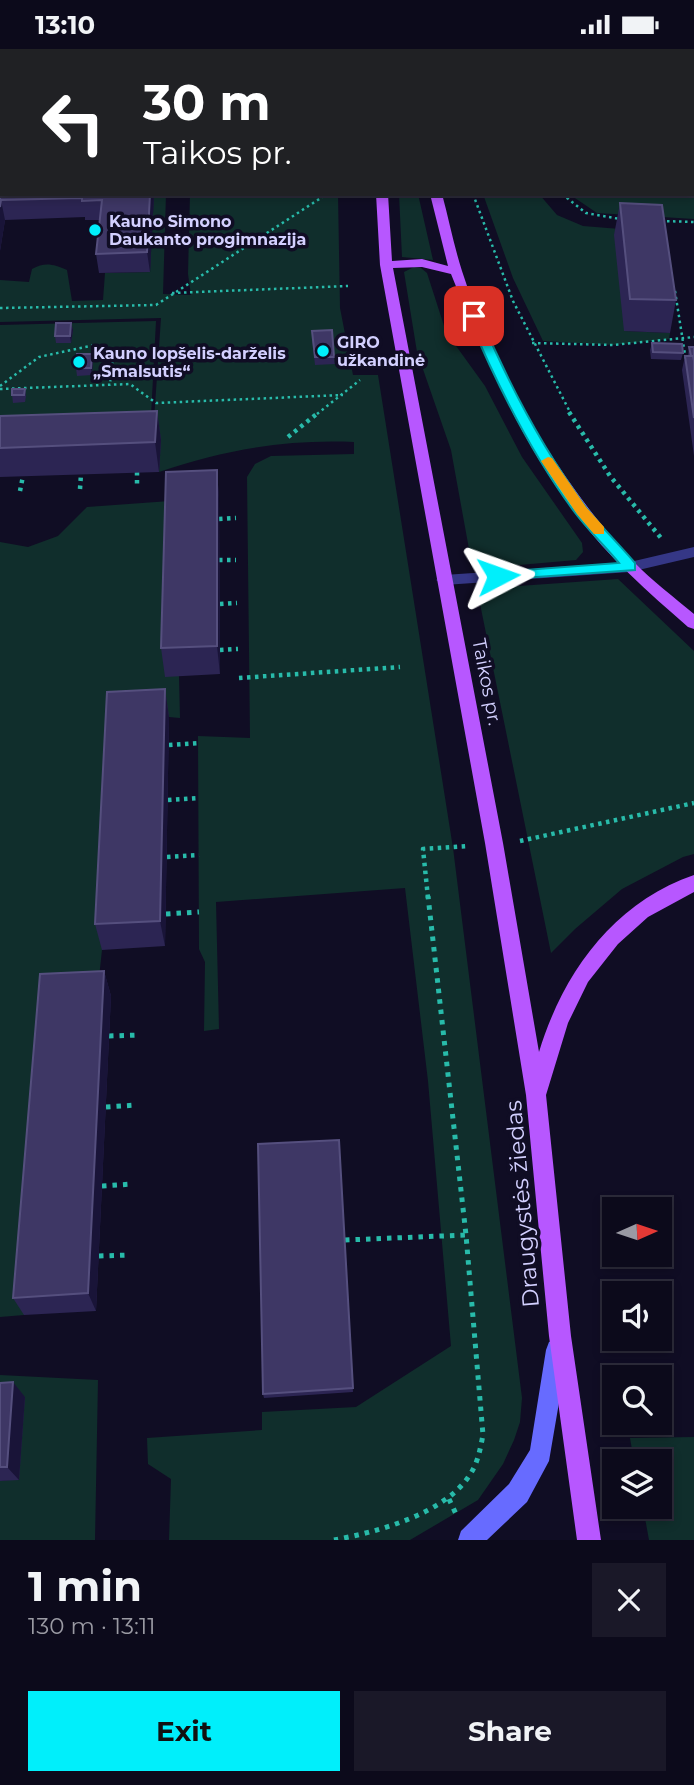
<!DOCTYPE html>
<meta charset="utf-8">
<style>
:root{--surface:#0c0a1b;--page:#1a1828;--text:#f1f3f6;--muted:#9a9aa3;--line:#2c2b3a;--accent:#00effb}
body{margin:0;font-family:Montserrat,sans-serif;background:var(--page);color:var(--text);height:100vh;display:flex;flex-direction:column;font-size:26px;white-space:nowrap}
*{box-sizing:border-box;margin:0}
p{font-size:23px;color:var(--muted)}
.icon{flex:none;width:38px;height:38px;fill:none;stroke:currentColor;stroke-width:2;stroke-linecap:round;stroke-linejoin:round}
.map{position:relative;height:1491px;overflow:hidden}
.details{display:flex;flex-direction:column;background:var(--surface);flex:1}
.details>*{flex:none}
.banner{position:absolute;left:0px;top:0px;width:695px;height:147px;box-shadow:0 4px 10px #0003,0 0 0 2px var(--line);background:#202124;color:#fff;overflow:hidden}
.needle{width:46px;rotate:87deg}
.buttons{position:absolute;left:602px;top:1148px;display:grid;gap:14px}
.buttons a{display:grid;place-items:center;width:70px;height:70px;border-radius:0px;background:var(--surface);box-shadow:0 4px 10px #0003,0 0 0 2px var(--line);font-size:35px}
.pin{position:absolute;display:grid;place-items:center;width:60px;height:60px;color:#fff;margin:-30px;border-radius:14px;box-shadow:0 4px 10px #0006}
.me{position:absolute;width:77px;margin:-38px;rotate:86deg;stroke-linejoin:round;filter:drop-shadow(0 0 5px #0008)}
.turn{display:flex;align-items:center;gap:24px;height:147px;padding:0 28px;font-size:32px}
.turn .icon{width:91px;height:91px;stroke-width:2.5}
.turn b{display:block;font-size:49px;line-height:60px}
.round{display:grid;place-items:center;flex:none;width:74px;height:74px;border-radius:0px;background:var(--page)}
.overview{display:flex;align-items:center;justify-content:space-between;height:119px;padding:0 28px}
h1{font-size:42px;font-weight:700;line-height:52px}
.button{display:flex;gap:14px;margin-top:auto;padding:14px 28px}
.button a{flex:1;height:80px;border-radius:0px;background:var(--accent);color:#111;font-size:28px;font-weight:700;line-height:80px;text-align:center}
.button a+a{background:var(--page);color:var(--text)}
.status{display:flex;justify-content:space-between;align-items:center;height:49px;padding:0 35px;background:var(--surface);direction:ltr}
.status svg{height:19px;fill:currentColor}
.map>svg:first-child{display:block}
</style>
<div class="status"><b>13:10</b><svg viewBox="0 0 49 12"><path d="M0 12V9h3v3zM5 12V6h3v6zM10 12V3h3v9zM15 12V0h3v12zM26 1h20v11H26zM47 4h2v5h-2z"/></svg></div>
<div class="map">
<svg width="694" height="1491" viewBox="0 0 694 1491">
<rect width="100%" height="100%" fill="#100d24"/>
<path fill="#102e2c" d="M694 122V170L597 164 569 145H693Z
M154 145H166L163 245 191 246 188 225 190 145H338L340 259 353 326H378L453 799 522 1349 520 1373 514 1391 503 1415 478 1451 410 1491H169L171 1430 148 1415 147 1389 262 1381V1363L356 1358 451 1297 428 1032 405 839 216 853 219 980 204 982 205 913 199 900 198 687 250 689 247 428 255 415 271 407 354 405V393C286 390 224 401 159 423L160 391 0 376 154 371 161 269 0 273V231L29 233 32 220C45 213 53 215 67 221L72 252 103 251 105 224 150 223Z
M399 145H418L433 211 402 208Z
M483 145H539L557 166 583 177 657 183 625 282 670 284 669 290 613 296 543 292 513 229Z
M414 218 421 219 427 224 446 283 485 337 522 408 582 494 583 503 576 511 487 519 476 512 469 500 451 401 417 303 404 223Z
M156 272 151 367 0 371V276Z
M170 452 165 627H179L180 669 169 668 102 901 97 947 49 950 24 1266 0 1268V493L28 498 58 487 87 458Z
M618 530 694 602V805L683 808 622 840 575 880 551 904 477 540Z
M0 1326 98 1331 95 1491H0V1432L19 1430 0 1350Z
M694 1388V1491H649L643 1458H660V1412H634L630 1389Z"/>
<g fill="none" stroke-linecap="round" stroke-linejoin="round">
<path stroke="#28bbaa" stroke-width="2.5" stroke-dasharray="2.5 3.5" stroke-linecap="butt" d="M237 2H334
M473 145 513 252 571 365
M562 145 586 164 620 170
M661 172 694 173
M675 242 686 312
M172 244 348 237
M0 259 156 256 327 145
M532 294 613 296 694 288
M0 337 39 308 95 296 113 307 110 336
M0 340 130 335 156 354 343 346
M317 365 360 331"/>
<path stroke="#28bbaa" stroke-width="4.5" stroke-dasharray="3.5 4.5" stroke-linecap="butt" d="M569 363 610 427 661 489
M288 388 319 363
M137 423V438
M80 440 81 425
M20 442 23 427
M219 470 236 469
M219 511H236
M220 555 237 554
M220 601 238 600
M239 629 400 618
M169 696 199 694
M168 751 199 749
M520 792 694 754
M167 808 199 806
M428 849 423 800 469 797"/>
<path stroke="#28bbaa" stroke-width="5" stroke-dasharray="4.5 6" stroke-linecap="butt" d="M166 865 199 863
M109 987 140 986
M106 1058 137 1056
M102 1137 133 1135
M345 1191 466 1186
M99 1207 130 1206
M449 1450 456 1465
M334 1491C377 1483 444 1465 469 1427 478 1414 480 1401 483 1386L466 1186 428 847"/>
<path fill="#353786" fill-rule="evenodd" d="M694 498V508L630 523 444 536 436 531 444 526 630 513Z"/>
<path fill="#676bff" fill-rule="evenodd" d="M557 1290 565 1293 568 1301 549 1412 527 1453 487 1491H458L461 1482 509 1435 530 1401 546 1301 549 1293Z"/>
<path fill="#b757ff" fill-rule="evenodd" d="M382 0H392V2H382Z
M421 0H431V2H421Z
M376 145H388L392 212 422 210 448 217 430 145H442C449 171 454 197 462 222 495 323 561 436 634 513 652 532 674 548 694 565V580L688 578C648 543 608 508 576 465 521 393 485 309 451 225L422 218 393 219 503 794 539 1003C563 924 613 854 694 826V843L648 868 618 895 588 933 568 974 546 1046 571 1287 601 1491H577L549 1287 526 1046 485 794 380 216Z"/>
</g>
<path fill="#2c2553" d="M71 0H247L248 2H71Z
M509 0H651L650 2H509Z
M0 1 2 2V29L0 30Z
M0 36H2V64H0Z
M693 49H694V117H693Z
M0 75 2 145H154L150 223 99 224 96 205 100 171H85V168L5 171 0 202Z
M620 154 676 251 670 284 624 282 614 186Z
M71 274 73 281 71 294H56L55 287Z
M312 289 334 308 335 315 315 316Z
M652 294 683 304 681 311 651 310 650 301Z
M689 298H694V407L682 321 685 307H688Z
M93 312 92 326 77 327 76 319Z
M25 340 26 347 25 353 13 354 12 346Z
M157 362 161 391 159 423 0 428V367Z
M217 421 219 450 220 625 165 628 161 599Z
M165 640 169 668 165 897 102 901 95 875Z
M104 922 111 947 96 1262 24 1266 13 1249Z
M339 1091 353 1343 264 1349 263 1345Z
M0 1334 25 1348 19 1431 0 1432Z"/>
<path fill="#191438" d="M150 145H154L150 223 147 203Z
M1 151 5 171 0 202V158Z
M71 274 73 281 71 294 70 287Z
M92 305 93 312 92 326 91 319Z
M157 362 161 391 159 423 155 393Z
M217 421 219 450 220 625 217 597Z
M165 640 169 668 165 897 160 872Z
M104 922 111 947 96 1262 88 1244Z
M13 1333 25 1348 19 1431 7 1418Z"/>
<path fill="#3e3765" stroke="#554f7e" stroke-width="2" d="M21 0 22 2H2V16H0V1Z
M0 36H2V50H0Z
M693 65H694V85H693Z
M0 75H2V145H150L147 203 96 205 102 151 82 152V149L1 151 0 158Z
M620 154 662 156 676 251 630 250Z
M56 274H71L70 287H55Z
M332 281 334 308H315L312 282Z
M652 294 682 295 683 304 653 303Z
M689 298H694V312L693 307H691Z
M77 305H92L91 319H76Z
M685 307H693L694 312V369Z
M12 340H25L24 346H12Z
M157 362 155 393 0 399V367Z
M217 421V597L161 599 166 423Z
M165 640 160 872 95 875 107 643Z
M104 922 88 1244 13 1249 40 925Z
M339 1091 353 1339 263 1345 258 1095Z
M13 1333 7 1418H0V1334Z"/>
<path fill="#00effb" stroke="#009ba3" stroke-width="2" d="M474 263 480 267C508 334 542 399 585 457 600 477 619 495 635 514V521L493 531V524L498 523 619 514C605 497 589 482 576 465 531 405 497 336 468 267Z"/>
<path fill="#f59e0b" d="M548 408 552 409 586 458 604 478V485H594L577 465 541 412Z"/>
<g fill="#00effb" stroke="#100d24" stroke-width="2.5">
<circle cx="95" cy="181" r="7"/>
<circle cx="323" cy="302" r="7"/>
<circle cx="79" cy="313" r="7"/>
</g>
<g text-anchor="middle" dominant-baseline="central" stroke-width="7" stroke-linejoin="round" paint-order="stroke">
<g font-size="16" font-weight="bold" fill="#d3d0ff" stroke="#100d24" text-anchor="start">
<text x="109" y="172">Kauno Simono<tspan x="109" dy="18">Daukanto progimnazija</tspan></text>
<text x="337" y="293">GIRO<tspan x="337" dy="18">užkandinė</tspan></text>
<text x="93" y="304">Kauno lopšelis-darželis<tspan x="93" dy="18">„Smalsutis“</tspan></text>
</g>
<g font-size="19" fill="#d3d0ff" stroke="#100d24">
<text transform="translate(487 633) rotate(79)">Taikos pr.</text>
</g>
<g font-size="23" fill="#d3d0ff" stroke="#100d24">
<text transform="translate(522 1155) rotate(-95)">Draugystės žiedas</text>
</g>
</g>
</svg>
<div class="buttons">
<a><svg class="needle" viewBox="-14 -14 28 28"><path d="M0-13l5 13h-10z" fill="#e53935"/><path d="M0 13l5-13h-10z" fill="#9a9aa3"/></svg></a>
<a><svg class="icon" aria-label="sound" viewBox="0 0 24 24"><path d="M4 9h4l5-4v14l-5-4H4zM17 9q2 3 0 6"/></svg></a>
<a><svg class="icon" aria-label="search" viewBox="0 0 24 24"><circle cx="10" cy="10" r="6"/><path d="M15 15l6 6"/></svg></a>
<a><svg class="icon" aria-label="layers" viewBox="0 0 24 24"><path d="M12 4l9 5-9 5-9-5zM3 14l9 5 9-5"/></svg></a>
</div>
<div class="pin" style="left:474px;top:267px;background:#d93025"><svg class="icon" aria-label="arrive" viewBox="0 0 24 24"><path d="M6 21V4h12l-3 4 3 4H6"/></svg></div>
<svg class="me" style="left:498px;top:527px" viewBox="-20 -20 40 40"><path d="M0-17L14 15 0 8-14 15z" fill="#00effb" stroke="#fff" stroke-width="4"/></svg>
<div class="banner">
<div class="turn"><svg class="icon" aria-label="left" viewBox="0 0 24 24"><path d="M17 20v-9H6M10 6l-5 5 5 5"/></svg><div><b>30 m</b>Taikos pr.</div></div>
</div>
</div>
<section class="details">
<div class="overview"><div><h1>1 min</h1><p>130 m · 13:11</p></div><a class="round"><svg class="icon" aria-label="close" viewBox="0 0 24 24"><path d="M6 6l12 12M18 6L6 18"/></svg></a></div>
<div class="button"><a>Exit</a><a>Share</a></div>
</section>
